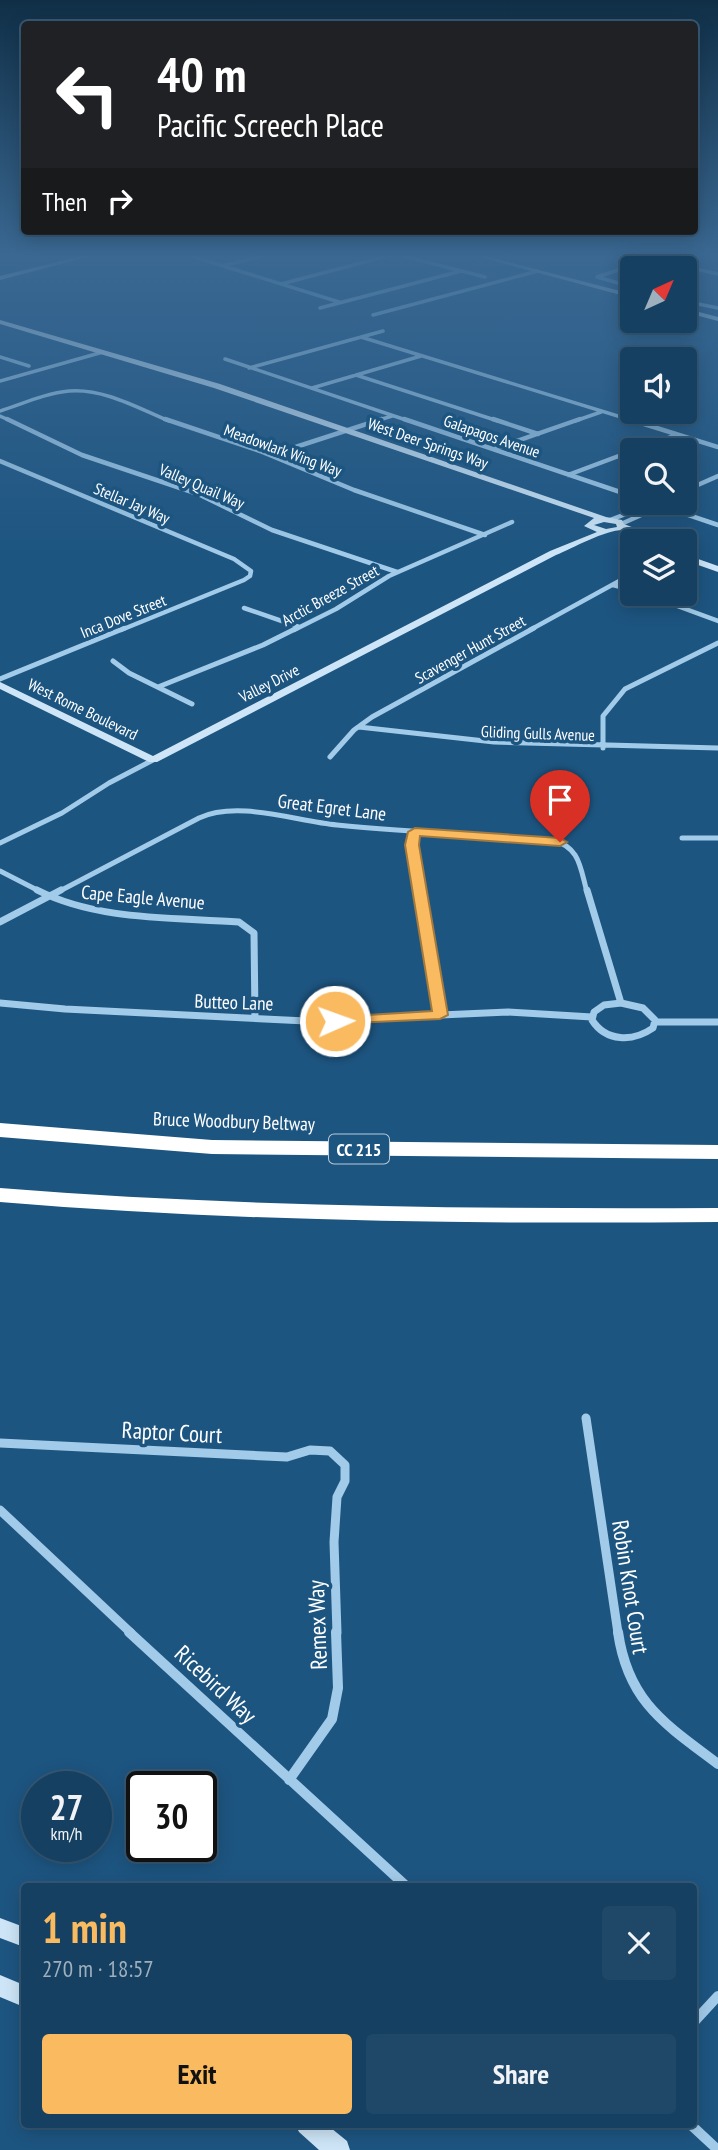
<!DOCTYPE html>
<meta charset="utf-8">
<style>
:root{--surface:#164061;--page:#1f4767;--text:#f1f3f6;--muted:#9eafbd;--line:#355976;--accent:#f9ba60}
body{margin:0;font-family:"PT Sans Narrow",sans-serif;background:var(--page);color:var(--text);height:100vh;display:flex;flex-direction:column;font-size:26px;white-space:nowrap}
*{box-sizing:border-box;margin:0}
p{font-size:23px;color:var(--muted)}
.icon{flex:none;width:38px;height:38px;fill:none;stroke:currentColor;stroke-width:2;stroke-linecap:round;stroke-linejoin:round}
.map{position:relative;flex:1;overflow:hidden}
.details{position:absolute;left:21px;top:1883px;width:676px;height:245px;display:flex;flex-direction:column;background:var(--surface);border-radius:7px;box-shadow:0 4px 18px #0003,0 0 0 2px var(--line)}
.details>*{flex:none}
.banner{position:absolute;left:21px;top:21px;width:677px;height:214px;border-radius:7px;box-shadow:0 4px 18px #0003,0 0 0 2px var(--line);background:#202124;color:#fff;overflow:hidden}
.needle{width:46px;rotate:44deg}
.fabs{position:absolute;left:620px;top:256px;display:grid;gap:14px}
.fabs a{display:grid;place-items:center;width:77px;height:77px;border-radius:7px;background:var(--surface);box-shadow:0 4px 18px #0003,0 0 0 2px var(--line);font-size:35px}
.speed{position:absolute;left:21px;top:1771px;display:flex;gap:14px;font-size:35px;font-weight:700;text-align:center}
.speed>*{display:grid;place-content:center;width:91px;height:91px;border-radius:50%;background:var(--surface);box-shadow:0 4px 18px #0003,0 0 0 2px var(--line);line-height:1}
.speed small{font-size:18px;font-weight:400}
.speed .limit{border:4px solid #111;border-radius:10px;background:#fff;color:#111}
.pin{position:absolute;display:grid;place-items:center;width:60px;height:60px;color:#fff;margin:-72px -30px;border-radius:50% 50% 50% 0;rotate:-45deg;box-shadow:0 0 7px #0007}
.pin .icon{rotate:45deg}
.me{position:absolute;width:77px;margin:-38px;rotate:88deg;stroke-linejoin:round;filter:drop-shadow(0 0 5px #0008)}
.turn{display:flex;align-items:center;gap:24px;height:147px;padding:0 21px;font-size:32px}
.turn .icon{width:91px;height:91px;stroke-width:2.5}
.turn b{display:block;font-size:49px;line-height:60px}
.then{display:flex;align-items:center;height:66px;padding:0 21px;background:#0003;gap:14px;font-size:26px}
.round{display:grid;place-items:center;flex:none;width:74px;height:74px;border-radius:7px;background:var(--page)}
.overview{display:flex;align-items:center;justify-content:space-between;height:119px;padding:0 21px}
h1{font-size:42px;font-weight:700;line-height:52px;color:var(--accent)}
.primary-button{display:flex;gap:14px;margin-top:auto;padding:14px 21px}
.primary-button a{flex:1;height:80px;border-radius:7px;background:var(--accent);color:#111;font-size:28px;font-weight:700;line-height:80px;text-align:center}
.primary-button a+a{background:var(--page);color:var(--text)}
.map>svg:first-child{display:block}
</style>
<div class="map">
<svg width="718" height="2150" viewBox="0 0 718 2150">
<rect width="100%" height="100%" fill="#1d5581"/>
<g fill="none" stroke-linecap="round" stroke-linejoin="round">
<path stroke="#a2cbe9" stroke-width="3.5" d="M1 254 8 256
M185 254 339 302
M395 254 485 277
M653 259 718 274
M225 265 272 254
M597 277 667 254
M597 277 632 287
M281 284 395 254
M684 301 718 308
M320 308 461 271
M373 315 538 271
M361 337 634 421
M0 357 29 366
M225 359 409 421
M249 368 383 331
M356 375 498 421
M0 381 103 352
M312 388 421 356
M0 411C22 404 46 393 69 391 103 388 138 408 169 421
M0 416 11 421
M376 421 392 416
M575 421 601 412"/>
<path stroke="#a2cbe9" stroke-width="4.5" d="M7 419 82 455 198 494 272 530 397 572
M165 419 260 451 354 490 485 535
M404 419 632 496
M493 419 538 434
M628 419 718 447
M494 449 580 419
M635 450 676 435
M271 455 382 419
M0 461 234 559 251 571 250 576 244 580 121 630
M568 475 632 451
M684 491 718 476
M650 502 718 525
M610 520 639 509 650 508
M621 524 648 512 657 504
M613 585 632 590
M642 593 718 621
M244 608 299 627
M294 630 336 609 389 576 512 522
M530 630 632 574"/>
<path stroke="#a2cbe9" stroke-width="5" d="M113 661 129 673 192 704
M0 679 125 628
M158 687 263 645 297 628
M359 727 494 742 718 748
M603 748V716L625 689 718 643
M330 757 354 730 372 717 534 628
M415 832 412 845 420 892
M682 838H718
M0 843 62 813 109 783 153 760
M0 871 41 892
M58 892 199 818C238 800 295 821 337 825 408 832 480 835 552 840 580 847 580 867 587 892"/>
<path stroke="#a2cbe9" stroke-width="7" d="M37 890C98 921 172 917 239 922L254 933 255 1018
M419 890 440 1015
M587 890 621 1003
M0 922 61 890
M0 1003 65 1009 306 1021 508 1012 592 1017
M621 1003 643 1008 655 1020 653 1028C633 1042 606 1042 592 1020L594 1012 604 1005Z
M655 1022H718"/>
<path stroke="#a2cbe9" stroke-width="9" d="M586 1418 618 1633
M0 1443 287 1457 310 1450 330 1451 345 1465V1481L337 1497 334 1542 337 1633
M0 1510 131 1633"/>
<path stroke="#a2cbe9" stroke-width="10" d="M129 1632 406 1886
M618 1632C628 1702 665 1724 718 1764
M289 1780 332 1719 338 1688 336 1632
M693 2023 718 1996
M690 2124 718 2150"/>
<path fill="#cde5f7" fill-rule="evenodd" d="M90 254H99L0 280V276Z
M468 254H477L632 294V298Z
M684 308 718 317V321L684 312Z
M0 320 220 384 606 517 622 520 624 524 667 541C650 541 638 531 624 530 607 529 573 548 556 555L157 762H149L0 689V682L153 756 550 551 597 532 584 526 594 518 214 388 0 324ZM604 522 616 524 617 527 606 529 594 525Z
M684 554 718 566V572L684 560Z
M0 1918 24 1927V1947L0 1938Z
M0 1975 24 1985V2007L0 1997Z
M295 2124H326L347 2141 350 2150H319L299 2132Z"/>
<path fill="#fff" fill-rule="evenodd" d="M0 1123 212 1140 718 1145V1159L212 1154 0 1137Z
M0 1188C239 1207 478 1209 718 1208V1222C478 1224 239 1222 0 1202Z"/>
</g>
<linearGradient id="sky" x2="0" y2="1"><stop stop-color="#102f47"/><stop offset="0.46" stop-color="#3a6892"/><stop offset="1" stop-color="#3a6892" stop-opacity="0"/></linearGradient>
<rect width="718" height="555" fill="url(#sky)"/>
<path fill="#f9ba60" stroke="#a2793e" stroke-width="2" d="M415 828 560 838 567 842 560 846 420 836 419 845 448 1015 440 1019 330 1024 328 1021 335 1017 432 1011 405 845 408 832Z"/>
<g text-anchor="middle" dominant-baseline="central" stroke-width="7" stroke-linejoin="round" paint-order="stroke">
<g font-size="16" fill="#fff" stroke="#1d5581">
<text transform="translate(492 436) rotate(19)">Galapagos Avenue</text>
<text transform="translate(428 443) rotate(19)">West Deer Springs Way</text>
<text transform="translate(283 450) rotate(20)">Meadowlark Wing Way</text>
<text transform="translate(202 486) rotate(23)">Valley Quail Way</text>
<text transform="translate(132 503) rotate(23)">Stellar Jay Way</text>
<text transform="translate(330 595) rotate(-29)">Arctic Breeze Street</text>
<text transform="translate(123 616) rotate(-22)">Inca Dove Street</text>
<text transform="translate(470 649) rotate(-29)">Scavenger Hunt Street</text>
<text transform="translate(269 683) rotate(-27)">Valley Drive</text>
<text transform="translate(83 709) rotate(26)">West Rome Boulevard</text>
<text transform="translate(538 733) rotate(2)">Gliding Gulls Avenue</text>
</g>
<rect fill="#1d5581" stroke="#bbccd9" stroke-width="2" x="329" y="1134.5" width="60" height="29" rx="5"/>
<g font-size="18" font-weight="bold" fill="#fff">
<text x="359" y="1149">CC 215</text>
</g>
<g font-size="19" fill="#fff" stroke="#1d5581">
<text transform="translate(332 807) rotate(7)">Great Egret Lane</text>
<text transform="translate(143 897) rotate(5)">Cape Eagle Avenue</text>
<text transform="translate(234 1002) rotate(2)">Butteo Lane</text>
<text transform="translate(234 1121) rotate(2)">Bruce Woodbury Beltway</text>
</g>
<g font-size="23" fill="#fff" stroke="#1d5581">
<text transform="translate(172 1432) rotate(3)">Raptor Court</text>
<text transform="translate(631 1587) rotate(81)">Robin Knot Court</text>
<text transform="translate(317 1625) rotate(-92)">Remex Way</text>
<text transform="translate(216 1684) rotate(43)">Ricebird Way</text>
</g>
</g>
</svg>
<div class="fabs">
<a><svg class="needle" viewBox="-14 -14 28 28"><path d="M0-13l5 13h-10z" fill="#e53935"/><path d="M0 13l5-13h-10z" fill="#9eafbd"/></svg></a>
<a><svg class="icon" aria-label="sound" viewBox="0 0 24 24"><path d="M4 9h4l5-4v14l-5-4H4zM17 9q2 3 0 6"/></svg></a>
<a><svg class="icon" aria-label="search" viewBox="0 0 24 24"><circle cx="10" cy="10" r="6"/><path d="M15 15l6 6"/></svg></a>
<a><svg class="icon" aria-label="layers" viewBox="0 0 24 24"><path d="M12 4l9 5-9 5-9-5zM3 14l9 5 9-5"/></svg></a>
</div>
<div class="speed"><div>27<small>km/h</small></div><div class="limit">30</div></div>
<div class="pin" style="left:560px;top:842px;background:#d93025"><svg class="icon" aria-label="arrive" viewBox="0 0 24 24"><path d="M6 21V4h12l-3 4 3 4H6"/></svg></div>
<svg class="me" style="left:335px;top:1021px" viewBox="-20 -20 40 40"><circle r="17" fill="#f9ba60" stroke="#fff" stroke-width="3"/><path d="M0-11L8 9 0 5-8 9z" fill="#fff"/></svg>
<div class="banner">
<div class="turn"><svg class="icon" aria-label="left" viewBox="0 0 24 24"><path d="M17 20v-9H6M10 6l-5 5 5 5"/></svg><div><b>40 m</b>Pacific Screech Place</div></div>
<div class="then">Then<svg class="icon" aria-label="right" viewBox="0 0 24 24"><path d="M7 20v-9h11M14 6l5 5-5 5"/></svg></div>
</div>
<section class="details">
<div class="overview"><div><h1>1 min</h1><p>270 m · 18:57</p></div><a class="round"><svg class="icon" aria-label="close" viewBox="0 0 24 24"><path d="M6 6l12 12M18 6L6 18"/></svg></a></div>
<div class="primary-button"><a>Exit</a><a>Share</a></div>
</section>
</div>
